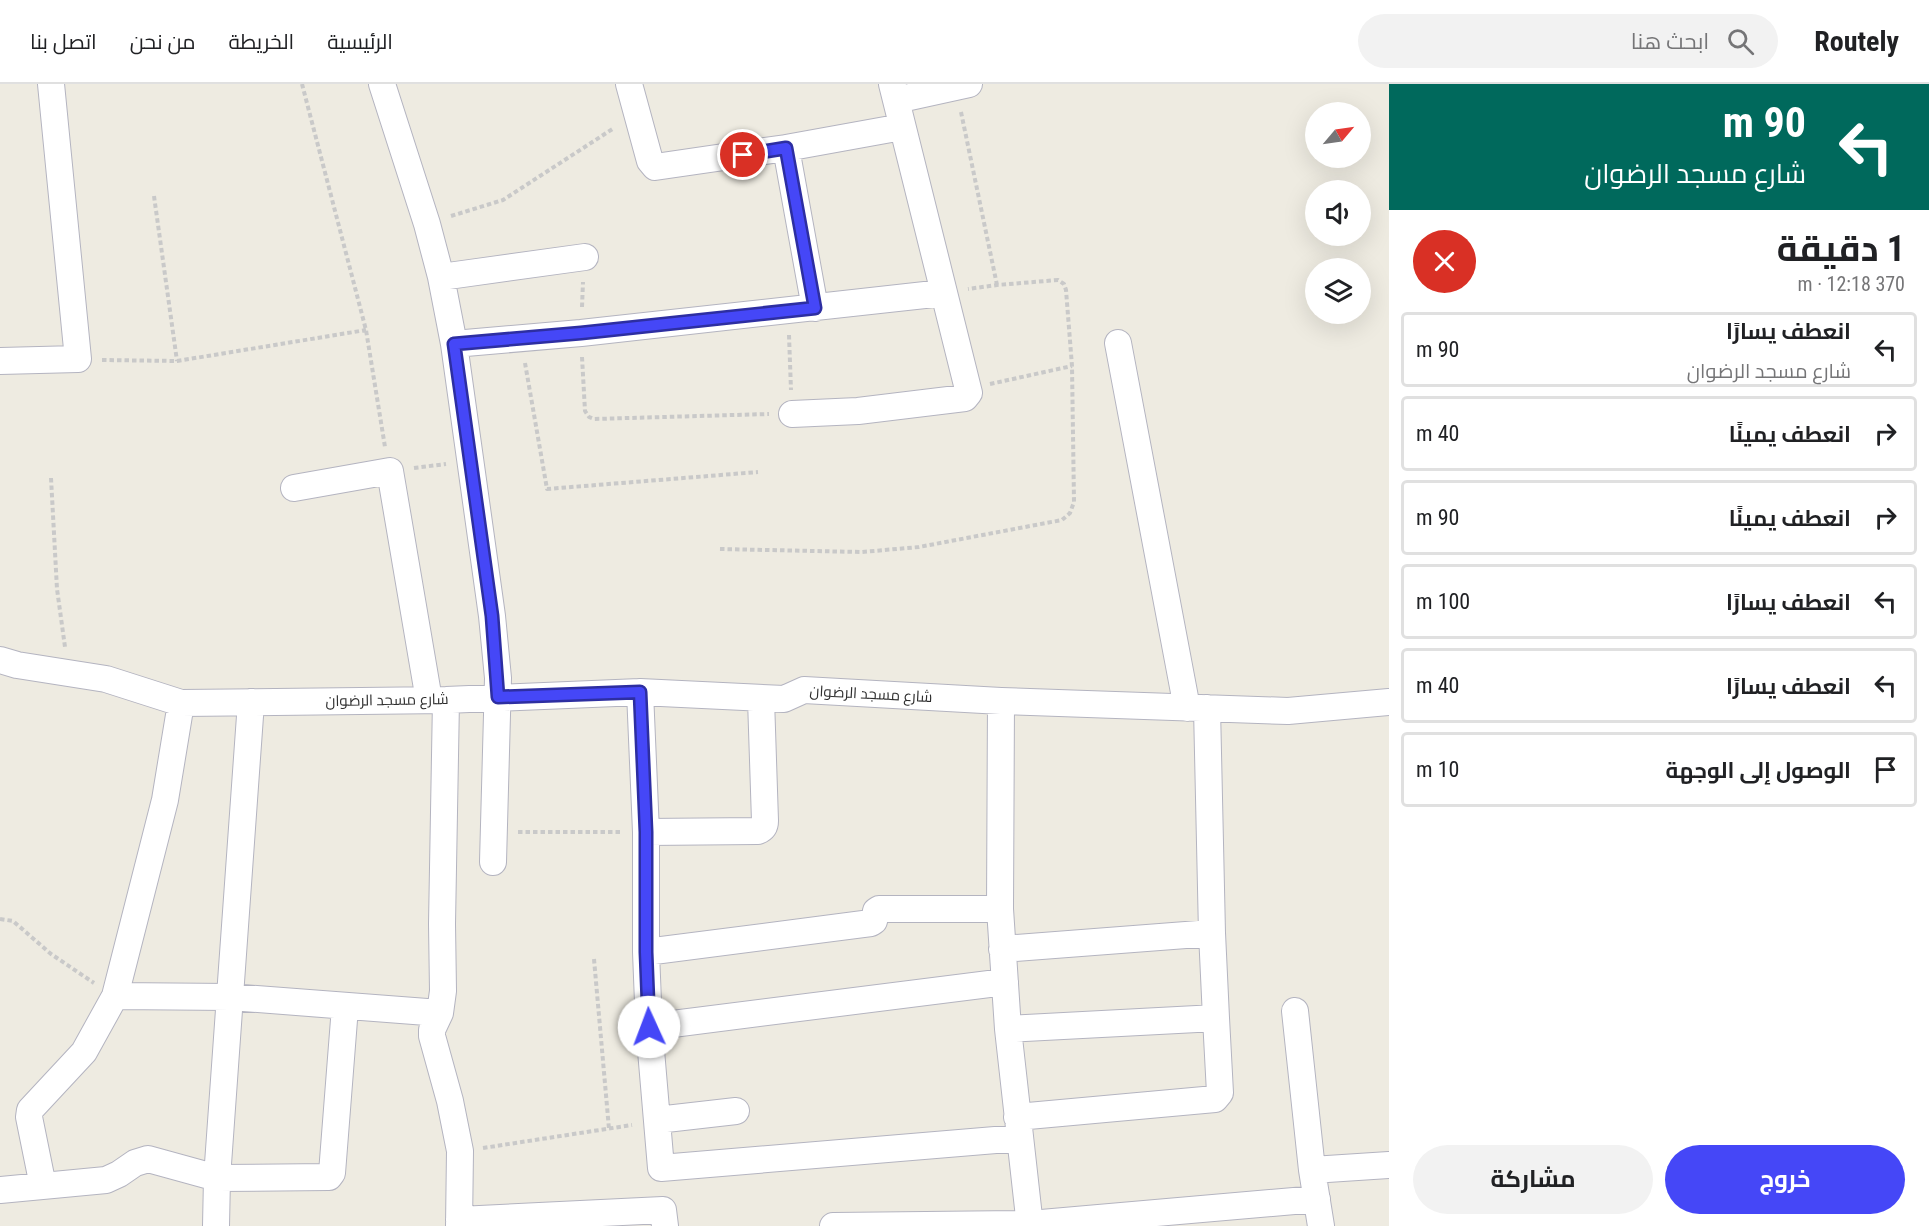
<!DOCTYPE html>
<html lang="ar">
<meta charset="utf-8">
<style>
:root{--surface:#fff;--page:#f2f2f2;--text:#202124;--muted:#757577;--line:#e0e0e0;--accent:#4547f7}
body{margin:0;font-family:"Roboto Condensed",Cairo,sans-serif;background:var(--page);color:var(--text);direction:rtl;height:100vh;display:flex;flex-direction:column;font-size:22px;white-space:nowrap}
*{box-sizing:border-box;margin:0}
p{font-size:20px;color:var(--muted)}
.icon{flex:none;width:33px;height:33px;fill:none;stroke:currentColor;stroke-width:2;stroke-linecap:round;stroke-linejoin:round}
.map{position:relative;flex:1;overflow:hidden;direction:ltr}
.sheet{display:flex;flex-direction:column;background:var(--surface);width:540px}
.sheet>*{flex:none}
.hud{background:#00695c;color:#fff;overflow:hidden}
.needle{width:39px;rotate:61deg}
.controls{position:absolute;left:1305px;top:18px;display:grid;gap:12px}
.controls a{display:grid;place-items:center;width:66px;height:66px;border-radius:50%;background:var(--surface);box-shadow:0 6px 24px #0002;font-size:30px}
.pin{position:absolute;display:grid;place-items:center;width:51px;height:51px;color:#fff;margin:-26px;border:3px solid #fff;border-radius:50%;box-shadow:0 2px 6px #0007}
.me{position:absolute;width:66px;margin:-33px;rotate:358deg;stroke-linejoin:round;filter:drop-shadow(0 0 4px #0008)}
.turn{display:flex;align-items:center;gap:21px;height:126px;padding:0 24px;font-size:27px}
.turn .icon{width:78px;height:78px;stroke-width:2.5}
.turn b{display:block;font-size:42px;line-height:51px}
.round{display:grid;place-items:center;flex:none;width:63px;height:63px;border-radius:32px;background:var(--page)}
.head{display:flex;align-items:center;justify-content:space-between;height:102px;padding:0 24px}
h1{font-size:36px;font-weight:700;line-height:45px}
.action{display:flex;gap:12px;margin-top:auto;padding:12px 24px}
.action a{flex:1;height:69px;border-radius:36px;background:var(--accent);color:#fff;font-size:24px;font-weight:700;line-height:69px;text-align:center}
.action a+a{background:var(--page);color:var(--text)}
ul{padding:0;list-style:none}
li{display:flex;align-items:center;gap:18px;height:75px;margin:0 12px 9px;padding:0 12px;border:3px solid var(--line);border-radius:6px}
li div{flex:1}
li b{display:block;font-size:22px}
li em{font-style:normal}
header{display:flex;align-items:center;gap:36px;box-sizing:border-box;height:84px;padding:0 30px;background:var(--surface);border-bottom:2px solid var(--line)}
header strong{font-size:28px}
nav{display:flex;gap:33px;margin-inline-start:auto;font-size:21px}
.search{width:420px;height:54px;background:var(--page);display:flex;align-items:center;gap:15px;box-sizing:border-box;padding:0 21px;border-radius:33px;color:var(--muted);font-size:22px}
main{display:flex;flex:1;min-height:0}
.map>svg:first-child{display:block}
</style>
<header>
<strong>Routely</strong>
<div class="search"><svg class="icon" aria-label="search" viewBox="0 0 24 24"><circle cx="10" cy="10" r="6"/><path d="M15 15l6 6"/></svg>ابحث هنا</div>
<nav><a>الرئيسية</a><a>الخريطة</a><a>من نحن</a><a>اتصل بنا</a></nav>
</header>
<main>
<section class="sheet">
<div class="hud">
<div class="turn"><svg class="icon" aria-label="left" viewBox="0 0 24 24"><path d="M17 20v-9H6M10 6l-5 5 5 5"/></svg><div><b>90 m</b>شارع مسجد الرضوان</div></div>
</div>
<div class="head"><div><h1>1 دقيقة</h1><p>370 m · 12:18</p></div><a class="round" style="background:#d93025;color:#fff"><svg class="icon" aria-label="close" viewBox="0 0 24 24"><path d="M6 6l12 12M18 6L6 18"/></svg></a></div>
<ul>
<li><svg class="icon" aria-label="left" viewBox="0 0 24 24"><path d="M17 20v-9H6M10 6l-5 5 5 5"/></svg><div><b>انعطف يسارًا</b><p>شارع مسجد الرضوان</p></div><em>90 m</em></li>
<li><svg class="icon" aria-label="right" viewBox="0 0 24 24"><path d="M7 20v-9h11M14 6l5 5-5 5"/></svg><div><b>انعطف يمينًا</b></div><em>40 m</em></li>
<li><svg class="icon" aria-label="right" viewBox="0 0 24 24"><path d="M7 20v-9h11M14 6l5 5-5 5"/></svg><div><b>انعطف يمينًا</b></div><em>90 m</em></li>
<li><svg class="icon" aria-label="left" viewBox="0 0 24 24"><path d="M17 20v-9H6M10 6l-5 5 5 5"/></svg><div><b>انعطف يسارًا</b></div><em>100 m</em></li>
<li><svg class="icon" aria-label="left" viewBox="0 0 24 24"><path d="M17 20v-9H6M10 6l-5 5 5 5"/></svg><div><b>انعطف يسارًا</b></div><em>40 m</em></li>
<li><svg class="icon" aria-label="arrive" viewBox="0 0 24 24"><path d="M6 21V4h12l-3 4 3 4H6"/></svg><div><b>الوصول إلى الوجهة</b></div><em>10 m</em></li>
</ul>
<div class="action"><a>خروج</a><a>مشاركة</a></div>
</section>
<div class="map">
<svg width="1389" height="1142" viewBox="0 0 1389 1142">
<rect width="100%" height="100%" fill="#eeebe1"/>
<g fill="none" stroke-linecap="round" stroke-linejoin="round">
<g stroke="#b4b4c0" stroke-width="28">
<path id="street" d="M382 0 427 140 441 193 454 260 492 532 498 594 493 778
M629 0 650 77 655 83 786 64 902 43
M896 16 969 0
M786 64 815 224
M441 193 585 173
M1118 259 1187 624
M454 260 581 249 943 209
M0 277 78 275 51 0
M792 330 858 327 965 314 969 309 892 0
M294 404 390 387 429 616
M0 576 17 581 106 595 181 619 446 616 640 608 784 615 804 606 1001 617 1288 627 1389 618
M640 608 646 748V868L649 943 1005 898
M446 616 442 840 443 907 440 929 432 946V952L450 1017 460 1067 459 1142
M1207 624 1212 849
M646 748 758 747C763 745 765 743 765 737L761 615
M1000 825 1001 617
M646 868 871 839 874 837 876 827 879 825H1000L1008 945 1216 934 1212 849 1002 865
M115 912 230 913 440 929
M1295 927 1312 1086 1321 1142
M649 943 661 1084 1019 1054
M1008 945 1030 1142
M1017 1033 1215 1015 1220 1009 1216 934
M657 1036 736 1027
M1312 1086 1389 1081
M43 1102 29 1033 30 1026 84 968 115 912 165 716 181 619
M0 1106 106 1096 119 1090 135 1079 148 1075 217 1094 329 1093 332 1089 345 923
M459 1136 663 1126 665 1142
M216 1142 217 1094 251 618
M833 1142 1030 1140 1317 1115"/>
</g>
<path stroke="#c9c9c9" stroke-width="4" stroke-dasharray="4.5 3" stroke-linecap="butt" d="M302 0 366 246 385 363
M961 28 997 201
M154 112 177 277
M451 132 503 116 614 44
M582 223 583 198
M789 251 791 306
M582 273 585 327 589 333 594 335 769 330
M102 276 177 277 366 246
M525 279 547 405 758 388
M990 300 1072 282
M414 384 446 380
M51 394 57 505 65 563
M720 465 862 468 919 463 1062 436 1070 429 1074 418 1072 282 1066 206 1064 200 1058 196 997 201 968 205
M518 748H622
M0 835 13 837 51 870 94 899
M594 875 609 1045
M483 1064 632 1041"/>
<use href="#street" stroke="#fff" stroke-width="26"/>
</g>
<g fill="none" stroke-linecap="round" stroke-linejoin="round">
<g stroke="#2d2ea1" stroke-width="15">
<path id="route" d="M649 943 646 868V748L640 608 498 613 492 532 454 260 581 249 815 224 786 64 743 71"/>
</g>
<use href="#route" stroke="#4547f7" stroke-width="10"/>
</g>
<g text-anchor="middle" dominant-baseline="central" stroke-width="4.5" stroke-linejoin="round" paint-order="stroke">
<g font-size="15" fill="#2e2e2e" stroke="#fff">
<text transform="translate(871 610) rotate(3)">شارع مسجد الرضوان</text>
<text transform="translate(387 616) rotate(-1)">شارع مسجد الرضوان</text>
</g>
</g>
</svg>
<div class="controls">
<a><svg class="needle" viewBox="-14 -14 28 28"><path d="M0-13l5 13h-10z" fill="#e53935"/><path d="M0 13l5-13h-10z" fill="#757577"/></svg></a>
<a><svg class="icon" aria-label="sound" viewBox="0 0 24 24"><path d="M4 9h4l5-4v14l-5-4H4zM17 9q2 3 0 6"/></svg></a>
<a><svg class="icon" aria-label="layers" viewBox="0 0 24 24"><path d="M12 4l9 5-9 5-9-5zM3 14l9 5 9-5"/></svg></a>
</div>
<div class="pin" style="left:743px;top:71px;background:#d93025"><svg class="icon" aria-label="arrive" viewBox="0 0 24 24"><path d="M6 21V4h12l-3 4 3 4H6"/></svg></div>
<svg class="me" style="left:649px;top:943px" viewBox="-20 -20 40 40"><circle r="19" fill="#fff"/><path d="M0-13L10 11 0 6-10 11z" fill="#4547f7"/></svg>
</div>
</main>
